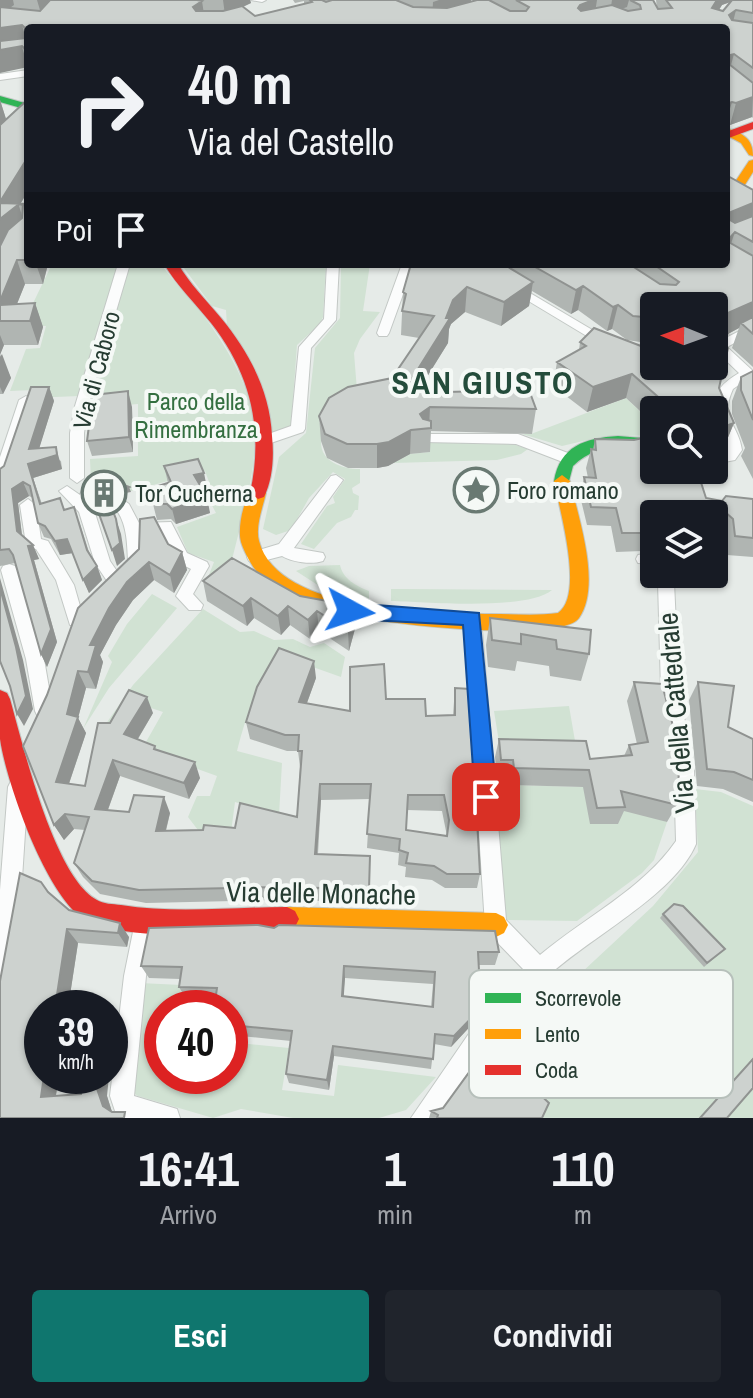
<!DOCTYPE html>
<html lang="it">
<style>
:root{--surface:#171b24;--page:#20242c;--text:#f1f3f6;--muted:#9ea1a6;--accent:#0f766e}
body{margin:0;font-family:"Archivo Narrow",sans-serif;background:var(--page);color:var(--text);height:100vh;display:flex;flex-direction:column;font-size:30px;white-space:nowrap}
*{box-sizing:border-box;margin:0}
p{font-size:26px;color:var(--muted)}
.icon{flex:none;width:44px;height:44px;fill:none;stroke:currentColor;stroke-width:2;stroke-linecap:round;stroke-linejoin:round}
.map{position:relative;height:1118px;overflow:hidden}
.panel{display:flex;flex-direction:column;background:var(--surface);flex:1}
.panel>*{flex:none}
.guide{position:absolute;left:24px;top:24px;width:706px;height:244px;border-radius:8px;box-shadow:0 2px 6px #0004;background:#171b24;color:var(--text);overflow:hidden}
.needle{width:52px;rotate:271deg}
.fabs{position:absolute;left:640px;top:292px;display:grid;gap:16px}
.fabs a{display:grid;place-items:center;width:88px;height:88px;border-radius:8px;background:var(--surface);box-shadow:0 2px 6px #0004;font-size:40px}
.speed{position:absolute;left:24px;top:990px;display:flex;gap:16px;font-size:40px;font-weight:700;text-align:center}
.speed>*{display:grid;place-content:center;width:104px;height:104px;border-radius:50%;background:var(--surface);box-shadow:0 2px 6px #0004;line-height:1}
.speed small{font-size:20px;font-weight:400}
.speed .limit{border:12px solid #d22;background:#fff;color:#111}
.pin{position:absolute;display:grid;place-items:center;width:68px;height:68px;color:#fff;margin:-34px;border-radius:16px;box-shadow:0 4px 12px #0006}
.me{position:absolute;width:88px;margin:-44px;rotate:95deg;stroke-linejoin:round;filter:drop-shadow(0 0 6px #0008)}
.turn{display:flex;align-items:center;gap:28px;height:168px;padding:0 32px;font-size:36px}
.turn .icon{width:104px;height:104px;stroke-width:2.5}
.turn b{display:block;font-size:56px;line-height:68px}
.then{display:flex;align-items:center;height:76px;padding:0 32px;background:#0003;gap:16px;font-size:30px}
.eta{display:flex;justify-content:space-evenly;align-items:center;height:136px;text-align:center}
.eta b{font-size:48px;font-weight:800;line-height:56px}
.button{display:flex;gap:16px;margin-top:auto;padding:16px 32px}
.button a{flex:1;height:92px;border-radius:8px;background:var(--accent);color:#fff;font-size:32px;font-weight:800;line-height:92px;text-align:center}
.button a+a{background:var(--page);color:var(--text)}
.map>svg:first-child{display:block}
</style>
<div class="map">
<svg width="753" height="1118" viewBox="0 0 753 1118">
<rect width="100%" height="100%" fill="#e6ebe8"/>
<path fill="#d1e2d3" d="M52 264H117L100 335 79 396 31 398 33 390 10 391 26 349 40 348 46 326H22Z
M129 264H161C174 282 190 298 204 316 276 415 258 453 231 564L207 580 214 562 188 553 177 527 216 513 205 492 212 490 205 471 120 494 118 482 104 479 91 482 90 459 138 456V404L90 408Z
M181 264H326L323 317 320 324 297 345 291 427 271 433 227 327 226 310 212 306Z
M341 264H370L363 311 380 312 360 339 354 353 358 403 322 435C316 459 339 469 360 469V483L352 488 353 493 359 496 358 510H355L351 517 337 523 314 549 301 544 327 506 335 503 333 497 345 479 333 472 309 498 291 530 276 535 263 529 279 457 306 433 315 348 340 318Z
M626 398 654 425V435L600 437 562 446 522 434H531Z
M429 441H503L528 449 521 454 497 460 393 463 410 454 430 452Z
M340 565C343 579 356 586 369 591V603L330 593 296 571 309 566Z
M391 589H404L552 590C527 611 426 602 391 601Z
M152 594 177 608 109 688 83 729 112 662 108 656 127 624Z
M203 609 240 632 254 631 274 640 293 639 310 647 324 643 345 657 341 677 279 655C257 685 246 715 237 751L282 763 279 815 235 802 231 832 201 834 188 817 197 796H210L217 776 142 749 163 712 130 701 115 731 103 728 133 685Z
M569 706 575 741 499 742 494 711Z
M494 777H509L510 785 583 787 613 805 667 822 654 860 642 873 577 921 504 920Z
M695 789 721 792 753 806V1118H543L545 1114 517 1086 544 1049 523 1027 653 906 698 852Z
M140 983 181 985 180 1004H217L216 1008H162V1076H230V1042L289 1048 282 1090 334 1096 338 1065 436 1077 406 1110 379 1118H293L241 1109 213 1118 138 1096 130 1091Z"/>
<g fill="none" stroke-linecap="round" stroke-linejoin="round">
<g stroke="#c3c8c5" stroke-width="2">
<path id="street" d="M251 0H266L262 2Z
M28 70V76L0 80V74Z
M118 264H130L88 406 84 433V478L77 483 70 478V433L75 406Z
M327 264H339L336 320 311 348 305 429 303 432 265 445 260 443 258 440 260 437 291 426 299 347 324 319Z
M402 264H414L389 333 387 336H379L377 333Z
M467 264H481L611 341 610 344H600Z
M753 324V333L727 347 753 371V382L746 380 733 389C719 420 738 422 742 450L735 460 714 464V454L728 449C726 437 718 431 715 419 708 398 720 384 739 373L714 349V338L720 341Z
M26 396 33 400 7 479 0 484V457L19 400Z
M429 434H518L573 455 575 459 568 464 516 444 424 442 422 439Z
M336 475 343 480 294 548 323 553 325 557 323 561C311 565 292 562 282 556L255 563 249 561 247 557 249 553 279 544 331 476Z
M89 482 96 487 95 502 118 496 129 504 139 523 171 522 187 553 207 562 209 566 193 594 203 605 201 610H189L176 596 191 569 175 561 161 532 142 535 144 562 134 573H122L120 569 128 560C127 542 127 523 115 508L95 513 110 561 123 580 121 584H109L95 563 79 512 59 491 67 486 80 495 84 483Z
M28 499 36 505 41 539 48 541 74 585 84 620 82 625H70L56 580 36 549 28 548 26 544 20 505Z
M714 532 722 538V548L714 554Z
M654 552V564L638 563 636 559 638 555Z
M9 564 15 566 17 570 44 659 53 711 50 717 44 719 38 717 35 711 26 659 1 570 3 566Z
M666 576 672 577 674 582 679 690 694 770 696 844C674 896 588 938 546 978 503 1019 470 1069 437 1118H411L470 1032 524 970 488 933 485 925 465 618 467 613H479L481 618 506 920 540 955C584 918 643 889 676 841L674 770 661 690 658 582 660 577Z
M18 778 25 781 28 787 20 909 11 968 8 976 0 979V890L8 787 11 781Z
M146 911 154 914 157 922 146 976 134 1096 177 1109 180 1118H124L116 1114 110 1096 124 976 135 922 138 914Z"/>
</g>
<g stroke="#c2c8c5" stroke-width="2">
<path id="fast" d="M0 96 28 104V110L0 102Z
M618 436 654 439V451C624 445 596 444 573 466L568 485H556L554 481C560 446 585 438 618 436Z"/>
</g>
<g stroke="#c2c8c5" stroke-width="2">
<path id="slow" d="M726 128C742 133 753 138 753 156L749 155 741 143 726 135Z
M753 160V172L741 191 744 200 753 205V214L735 205 729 191 749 161Z
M562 475 570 481C578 517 602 585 579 618 560 645 368 622 333 613 307 606 283 595 263 578 254 571 244 552 241 542 237 528 244 491 258 487L266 493C263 507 255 526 259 541 278 613 432 613 491 614 513 614 537 616 558 613 585 595 559 508 554 481Z
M287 907 496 913 504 917 508 925 504 933 496 937 287 931 279 927 275 919 279 911Z"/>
</g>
<g stroke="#c2c8c5" stroke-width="2">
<path id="jam" d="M753 122V129L726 139V132Z
M164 264H178C190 284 206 300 221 318 249 352 270 391 272 436 274 456 273 479 264 497L258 499 250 493C264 430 251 374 211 323 195 303 177 286 164 264Z
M0 690 7 693 10 699C23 745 54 877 97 900 103 904 113 904 121 905 176 914 232 907 287 907L295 911 299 919 295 927 287 931C225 931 154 943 93 924 50 910 6 782 0 739 0 723 0 706 0 690Z"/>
</g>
<use href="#street" fill="#fbfcfc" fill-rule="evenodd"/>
<use href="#fast" fill="#30b455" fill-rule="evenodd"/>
<use href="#slow" fill="#ff9f0a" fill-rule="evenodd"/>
<use href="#jam" fill="#e5322d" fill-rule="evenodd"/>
</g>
<path fill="#b0b5b2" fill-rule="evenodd" d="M0 0H250L251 3 243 7 255 16 304 4V1L295 3 293 0H471L470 2 476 0H653L657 8 656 0H753V118L752 117 730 125 726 124V28H28V67ZM730 2 723 11 719 10 722 5Z
M0 100 6 119 28 103V191L21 203 28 204V264H48L43 284H25L17 304 35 303 43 327 38 345H4L0 354 11 378 3 394H0Z
M726 175 753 190V367L732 348 739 328 726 335 722 346 719 388 734 423 724 447 714 451V410H654V424L626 398 587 412 553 386 557 362 579 350 580 342 652 350 653 344 627 340 612 329 607 331 578 310 571 314 532 291 529 306 501 326 465 312 451 324 449 329 448 343 417 393 536 409 532 434 431 431 430 452 410 454 388 466 377 468H348L327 458 321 441 319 416 392 378 419 338 401 335 403 292 411 264H726ZM654 306 714 366H654Z
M753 371V479L741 456 745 448 732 414V401L741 377Z
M49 387 54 401 39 448 61 461 62 469 33 478 42 504 64 510 79 521 89 552 97 566 102 580 89 593 73 553 60 555 51 539 44 537 38 523 33 498 29 496 18 503 22 535 33 545 39 559 34 560 57 642 47 667 41 654 15 563 0 566V469L4 466Z
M132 407 133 452 92 456 87 441Z
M595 439 634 440 706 498 722 501 753 499V559V557L727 555 725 538 716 530 714 533V514H654V538H647L642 551 616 552 611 526 587 525 580 496 584 477 588 478 586 468 591 449 593 450Z
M164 466 207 488 202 489 210 513 176 524 171 519 157 520 153 504 168 483Z
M168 544 182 552 187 570 174 593 154 580 133 600 116 625 100 655 103 662 96 689 86 688 78 718 86 733 69 784 85 786 110 723 153 713 138 739 155 746 156 750 200 778 189 799 120 776 108 810 129 812 170 813 166 831 235 828 297 817 300 767 298 751H287L250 739 246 722 316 678 307 703 350 711 386 699 426 716 453 715 455 688 480 874 477 888H445L432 880 405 877 406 867 398 865 399 853 367 848 370 799 321 800 318 854 370 856 369 902 282 900 146 903 100 894 83 877 74 863 85 830 74 829 64 840 54 825 47 695 78 608ZM407 810 442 811 447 836 406 830Z
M203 581 300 596 356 625 349 651 319 631 310 639 290 625 281 635 254 618 247 626 207 601Z
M490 618 591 630 589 654 581 681 550 676 549 666 517 661 515 671 488 667 486 645Z
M634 682 677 805 667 822 624 811 618 824H590L583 787 510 785 509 777H497L495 757 499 739 590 759 624 756 629 745 637 744 627 701Z
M698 682 728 727 753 739V802L723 789 697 786 689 700Z
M41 882 51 895 69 910 129 937 127 947 78 943 68 1008H42L59 1076 56 1096H107L112 1112 0 1118Z
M663 914 725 949 704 967 660 918Z
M274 928 499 952 495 965H479L481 1008 477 1019 451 1047 434 1044 431 1069 334 1056 329 1090 289 1083 286 1074 291 1041 230 1035V1008L215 999H186L179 987 180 979 149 978 141 966ZM345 978 433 984 431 1007 343 996Z
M539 1049 519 1075 542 1118H429L431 1111 443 1108Z
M753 1058V1088L727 1118H699Z"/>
<path fill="#909391" d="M0 0H13L14 5 0 15Z
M37 0H64L42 17Z
M223 0H250L251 3 225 15Z
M439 0H471L470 11 432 22 433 2Z
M593 0H597L594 19 578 8 580 5Z
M612 0H629L627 7 610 13Z
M717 0H736L722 5 707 28 712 8Z
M202 1 205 21 193 7Z
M736 10 731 30 729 15Z
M22 25 28 46 22 47 28 67 0 73V28Z
M734 54 728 76 730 55Z
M753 97 752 117 730 125 736 103Z
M0 100 6 119 0 129Z
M732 102 726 122V104Z
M28 157V191L19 206 26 228 0 249V202Z
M753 203V220L726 234 731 212Z
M735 232 727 255V241Z
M17 260 25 284 10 321 0 310V301Z
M36 264H48L43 284Z
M533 282 529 306 501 326 504 302Z
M583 286 578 310 571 314 576 290Z
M467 287 465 312 451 324 449 329 448 343 402 417 403 393 446 318 453 300Z
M753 302V321L741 323 739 328 726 335 727 333 722 332 728 313Z
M35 303 43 327 38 345 30 321Z
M618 305 612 329 607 331 613 307Z
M0 335 4 345 0 355Z
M2 354 11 378 3 394 0 387V357Z
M632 374 626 398 587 412 593 387Z
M49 387 54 401 35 462 56 447 62 469 33 478 46 518 28 464 29 449Z
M128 391 132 407 133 452 129 437Z
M430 407 429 428 420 429V414Z
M734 423 724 447 714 451 723 427Z
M411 430 410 454 388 466 377 468V444Z
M204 473 207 488 198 491 194 475Z
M23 482 29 496 18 503 23 544 17 531 12 489Z
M129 487 131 492 98 498 97 493Z
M207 497 210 513 176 524 172 509Z
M116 519 121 534 125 559 117 566 112 550Z
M67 539 73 553 60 555 55 541Z
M33 545 39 559 34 560 57 642 47 667 41 654 28 546Z
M182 552 187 570 174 593 170 575Z
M149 562 154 580 133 600 116 625 100 655 103 662 96 689 88 672 90 645 109 608 127 582Z
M97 566 102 580 89 593 83 580Z
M0 578 23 660 33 709 24 726 17 714 0 588Z
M251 598 254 618 247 626 243 606Z
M288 606 290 625 281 635 278 616Z
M355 606 356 625 349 651 348 631Z
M317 611 319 631 310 639 308 620Z
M314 661 316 678 301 719 299 702Z
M78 671 86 688 78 718 86 733 64 798 56 782 67 714Z
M147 697 153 713 131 750 124 734Z
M113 760 120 776 103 823 95 809Z
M195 762 200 778 189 799 184 783Z
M320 784 321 800 316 868 315 854Z
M164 797 170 813 162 845 156 831Z
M65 814 74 829 64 840 54 825Z
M120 923 129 937 127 947 118 933Z
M67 929 78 943 68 1008H55Z
M344 966 345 978 343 1008 342 996Z
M481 1008 477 1019 451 1047 454 1036Z
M547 1034 539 1049 509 1087 517 1073Z
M333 1046 334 1056 329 1090 327 1080Z
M44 1076H59L54 1106 41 1097Z
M98 1076H109L107 1096 113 1115 103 1106 96 1086Z"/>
<path fill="#cdd2cf" stroke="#909391" stroke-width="2" fill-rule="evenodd" d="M50 0H197L202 1 193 7 196 11H223L242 6 255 16 312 2 310 0H322L326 2 332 0H396L413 7 447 8 477 0H489L510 11H526L529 7 516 0H593L580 5 578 8 581 11 612 5 628 11 641 9 640 5 630 0H653L658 9 672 8 666 0H717L712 8 723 11 732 0H753V13L736 10 729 15 732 20 753 23V68L734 54 730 55 729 64 753 83V97L736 103 732 102 726 104V28H28V49H25L22 46 0 50V41L25 38V28L22 25 0 28V7L40 11Z
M25 102 28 103V157L0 202V125Z
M726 175 753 190V203L731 212 730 220 735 223 753 216V242L735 232 727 241 753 256V302L728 313 722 311 719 314V325L727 333 720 332 716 343 728 348 719 388 734 423 723 427H714V410H673L632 374 593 387 557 362 586 346 580 342 594 328 654 351V366H692L706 372 708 369 704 366H714V306H654V318L633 316 618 305 613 307 583 286 576 290 530 264H629L660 284 676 285 679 282 653 264H726Z
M0 203 28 204V260H17L0 301V246L8 230 22 218 23 205 19 204 0 219Z
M411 264H503L533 282 504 302 467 287 453 300 446 318H450L403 393 529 390 536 409 430 407 420 414 423 419 431 421V428L411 430 389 442 377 444H347L325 434 319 416 329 398 348 387 392 378 434 316 402 311 406 294 403 292Z
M35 303 30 321H0V305Z
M753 317V334L741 323Z
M753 371V420L741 390V377Z
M31 387H49L29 449 56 447 57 455 28 464 40 504 60 498 64 510 74 507 87 550 97 566 83 580 67 539 55 541 45 526 38 523 30 486 23 482 12 489 17 531 33 545 28 546 51 629 41 654 13 555 9 549 0 550V469L4 466Z
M128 391 129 437 87 441 93 395Z
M647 437 654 440V470H697L706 498 722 501 726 496 753 499V538L735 536 733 519 724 511H720L719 521H714V514H654V519H646L648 533H622L616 508 591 507 584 477 596 478 591 449 596 450 595 439 634 440Z
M198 459 204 473 194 475 207 497 172 509 167 504H153L158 486 171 482 164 466Z
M103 477 129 487 97 493 96 479Z
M107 496 116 519 120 543 112 550 94 500Z
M154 517 168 544 182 552 170 575 149 562 127 582 109 608 90 645H96L88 672 78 671 67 714 78 717 56 782 85 786 98 723H110L129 690 147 697 124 734 155 746 154 749 195 762 184 783 113 760 95 809 129 812 134 795 164 797 156 831 203 830 204 825 235 828 240 803 297 817 302 751H298L299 735H285L246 722 257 687 279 648 314 661 299 702 350 711V667L384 664 386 699H425L426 716 455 715V688L470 689 480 874H447L434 866 406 863 408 853 399 850 400 839 367 834 371 784H320L315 854 370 856 369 889 279 887 139 890 92 881 74 863 89 817 65 814 54 825 23 746 47 695 78 608 139 549 140 519ZM408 795H444L449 820 447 836 406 830Z
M232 558 300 596 355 606 348 631 317 611 308 620 288 606 278 616 251 598 243 606 203 581Z
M0 588 16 647 26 696 17 714 10 686 0 661Z
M490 618 591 630 589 654 557 649 556 640 521 634V644L492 640Z
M634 682 662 684 680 753 677 805 621 791 625 807 597 808 589 770 514 768 513 760H501L499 739 586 741 590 759 632 755 629 745 648 742Z
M698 682 734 686 728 727 753 739V780L734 772 707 769Z
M20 873 41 882 48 892 69 910 120 923 118 933 67 929 55 1008H42V1076H44L41 1097 81 1094 84 1076H98L96 1086 103 1106 112 1112H125L124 1118H0V981Z
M674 904 683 906 725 949 707 963 663 914Z
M258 925 274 928 279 925 495 931 499 952H478L481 1008 454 1036 435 1034 433 1059 333 1046 327 1080 286 1074 292 1031 230 1025V1008H214L217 988 179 987 182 967 141 966 149 928ZM344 966 435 972 433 1007 342 996Z
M518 1005 547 1034 517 1073 549 1103 542 1118H437L438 1115 431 1111 443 1108Z
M753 1059V1088L727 1118H700Z"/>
<path fill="#1a73e8" stroke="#114b97" stroke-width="2" d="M350 603 479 613 497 797 494 804 486 808 478 804 475 797 463 625 350 619 344 616 341 611 344 606Z"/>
<defs>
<g id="sight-ring" transform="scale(2.3)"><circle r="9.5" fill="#f5f9f6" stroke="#697972" stroke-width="1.5"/><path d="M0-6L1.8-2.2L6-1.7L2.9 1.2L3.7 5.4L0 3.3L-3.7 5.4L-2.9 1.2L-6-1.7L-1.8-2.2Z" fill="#697972"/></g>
<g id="building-ring" transform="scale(2.3)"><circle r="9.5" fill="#f5f9f6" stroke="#697972" stroke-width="1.5"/><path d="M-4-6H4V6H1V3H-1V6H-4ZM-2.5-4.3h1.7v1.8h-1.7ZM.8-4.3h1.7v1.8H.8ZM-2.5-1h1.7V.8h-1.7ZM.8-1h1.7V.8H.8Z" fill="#697972"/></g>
</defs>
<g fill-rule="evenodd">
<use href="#sight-ring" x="476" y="490"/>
<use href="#building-ring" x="104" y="493"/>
</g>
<g text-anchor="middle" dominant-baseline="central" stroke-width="8" stroke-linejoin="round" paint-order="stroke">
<g font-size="24" fill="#263c32" stroke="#f5f9f6">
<text transform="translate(96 370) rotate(-75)">Via di Caboro</text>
</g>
<g font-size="24" fill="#346f40" stroke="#f5f9f6">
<text x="196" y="401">Parco della<tspan x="196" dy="28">Rimembranza</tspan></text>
</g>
<g font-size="24" fill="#263c32" stroke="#f5f9f6" text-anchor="start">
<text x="507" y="490">Foro romano</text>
<text x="135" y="493">Tor Cucherna</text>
</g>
<g font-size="28" fill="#263c32" stroke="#f5f9f6">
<text transform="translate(676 713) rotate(-95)">Via della Cattedrale</text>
<text transform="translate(321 893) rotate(1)">Via delle Monache</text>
</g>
<g font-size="32" font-weight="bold" letter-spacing="2" fill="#244c3b" stroke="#f5f9f6">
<text x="483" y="382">SAN GIUSTO</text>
</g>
</g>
<rect x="469" y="970" width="264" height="128" rx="12" fill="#f5f9f6" stroke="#b7c0bb" stroke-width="2"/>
<rect x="485" y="993" width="36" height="10" fill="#30b455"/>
<rect x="485" y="1029" width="36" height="10" fill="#ff9f0a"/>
<rect x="485" y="1065" width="36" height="10" fill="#e5322d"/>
<g font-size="22" fill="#263c32">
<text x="535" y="1006">Scorrevole</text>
<text x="535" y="1042">Lento</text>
<text x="535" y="1078">Coda</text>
</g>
</svg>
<div class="fabs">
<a><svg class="needle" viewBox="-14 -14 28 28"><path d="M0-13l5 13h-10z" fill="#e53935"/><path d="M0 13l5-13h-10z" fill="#9ea1a6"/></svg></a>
<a><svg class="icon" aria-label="search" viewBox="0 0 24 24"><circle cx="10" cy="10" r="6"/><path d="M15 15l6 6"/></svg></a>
<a><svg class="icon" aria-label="layers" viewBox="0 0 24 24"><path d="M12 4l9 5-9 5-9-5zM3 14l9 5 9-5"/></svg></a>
</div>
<div class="speed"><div>39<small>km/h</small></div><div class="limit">40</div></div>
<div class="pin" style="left:486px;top:797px;background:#d93025"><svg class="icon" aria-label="arrive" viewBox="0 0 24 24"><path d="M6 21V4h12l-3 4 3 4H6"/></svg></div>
<svg class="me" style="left:350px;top:611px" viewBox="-20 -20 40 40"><path d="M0-17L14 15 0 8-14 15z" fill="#1a73e8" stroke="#fff" stroke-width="4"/></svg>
<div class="guide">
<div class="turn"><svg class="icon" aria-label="right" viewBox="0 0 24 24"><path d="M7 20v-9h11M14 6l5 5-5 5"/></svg><div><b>40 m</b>Via del Castello</div></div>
<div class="then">Poi<svg class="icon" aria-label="arrive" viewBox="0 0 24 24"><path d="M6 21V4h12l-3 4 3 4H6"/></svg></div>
</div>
</div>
<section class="panel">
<div class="eta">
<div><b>16:41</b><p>Arrivo</p></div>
<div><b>1</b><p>min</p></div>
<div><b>110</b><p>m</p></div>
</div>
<div class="button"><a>Esci</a><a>Condividi</a></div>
</section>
